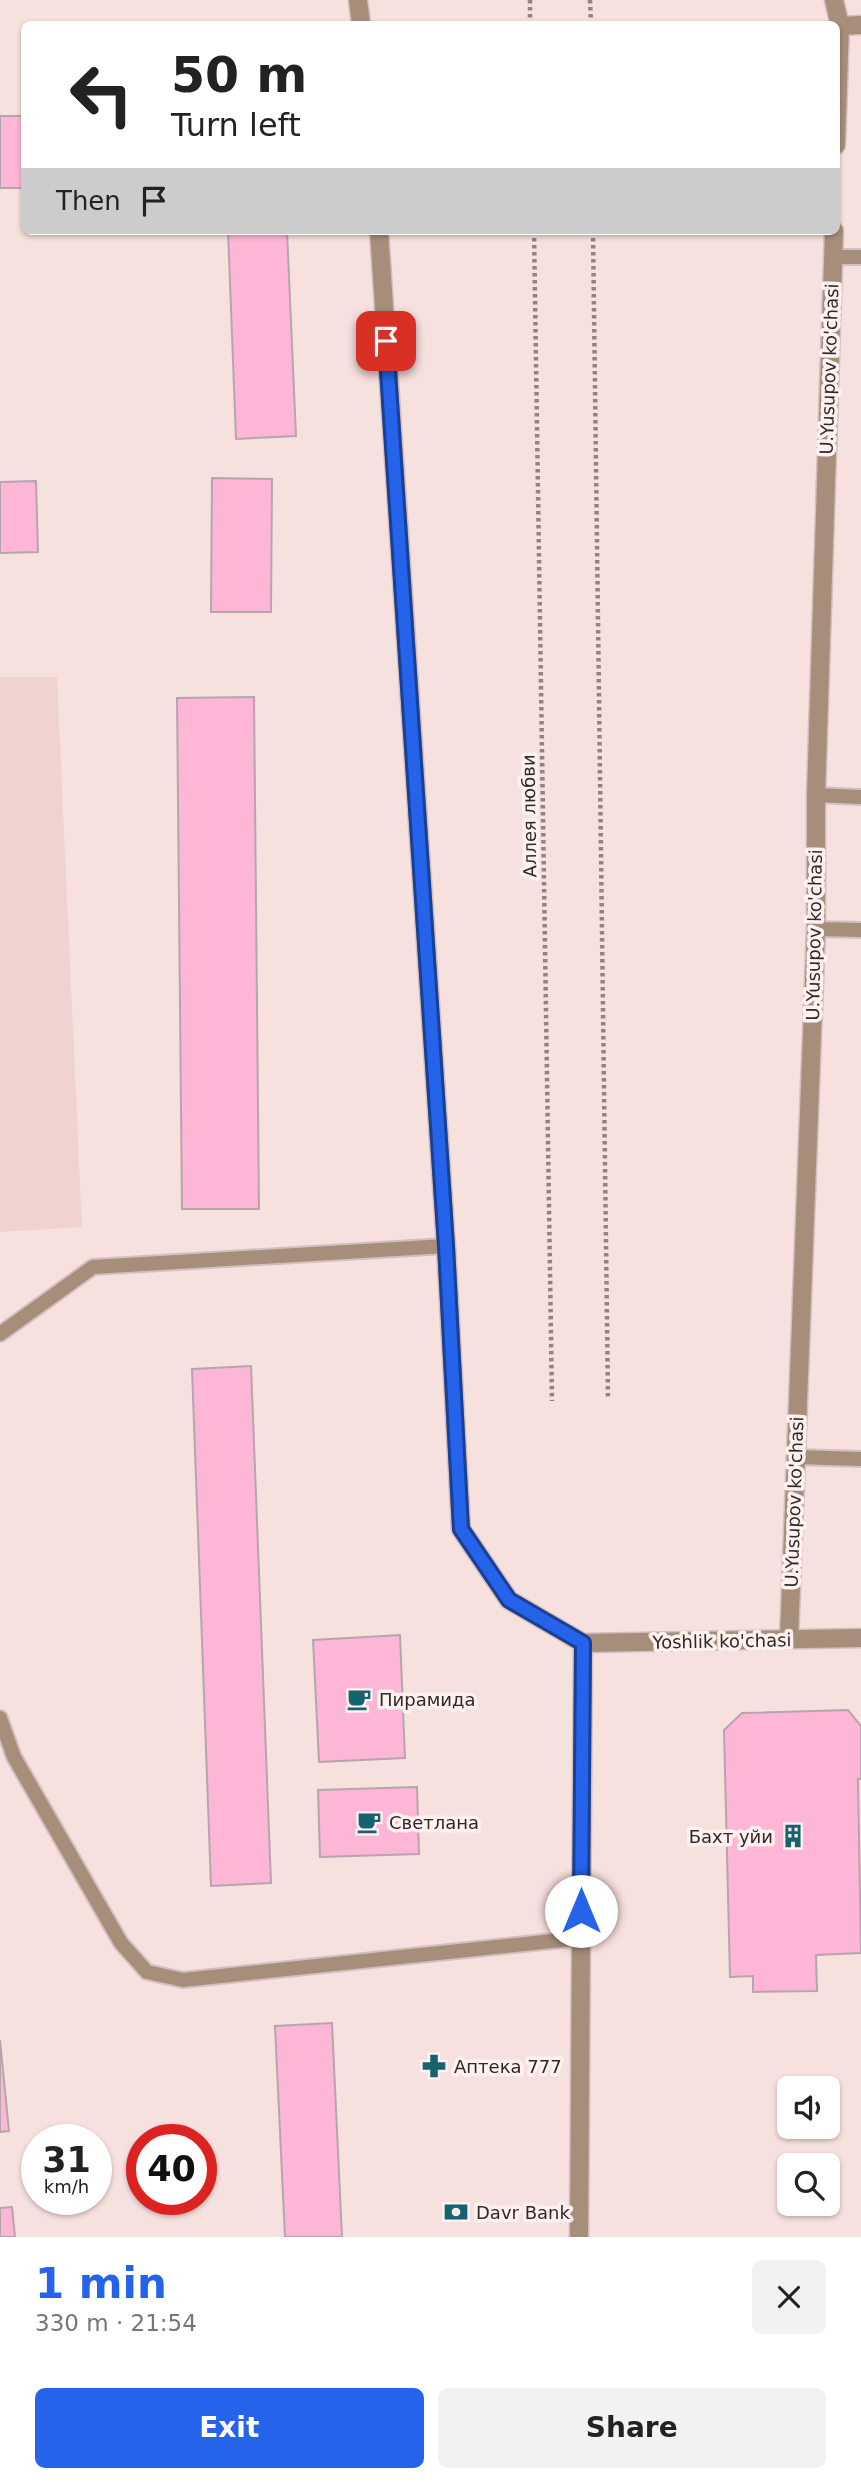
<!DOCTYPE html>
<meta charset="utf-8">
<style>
:root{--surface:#fff;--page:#f2f2f2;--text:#222;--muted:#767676;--accent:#2563eb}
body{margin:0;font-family:"DejaVu Sans",sans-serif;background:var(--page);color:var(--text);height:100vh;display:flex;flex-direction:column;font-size:26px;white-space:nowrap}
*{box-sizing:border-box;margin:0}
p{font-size:23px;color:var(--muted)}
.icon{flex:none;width:38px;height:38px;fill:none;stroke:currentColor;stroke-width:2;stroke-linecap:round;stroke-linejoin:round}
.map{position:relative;height:2237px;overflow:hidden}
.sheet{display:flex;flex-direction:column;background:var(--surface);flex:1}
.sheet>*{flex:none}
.hud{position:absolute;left:21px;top:21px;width:819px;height:214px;border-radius:10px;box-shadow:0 2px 5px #0004;background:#fff;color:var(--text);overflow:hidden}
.fabs{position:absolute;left:777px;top:2076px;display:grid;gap:14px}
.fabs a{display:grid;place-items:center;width:63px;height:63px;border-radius:10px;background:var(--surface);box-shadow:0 2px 5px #0004;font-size:35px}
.speed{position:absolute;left:21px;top:2124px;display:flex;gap:14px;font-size:35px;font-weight:700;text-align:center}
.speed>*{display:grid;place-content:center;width:91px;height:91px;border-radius:50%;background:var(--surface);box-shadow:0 2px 5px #0004;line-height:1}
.speed small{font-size:18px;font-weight:400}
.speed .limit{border:10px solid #d22;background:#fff;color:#111}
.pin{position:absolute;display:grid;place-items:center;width:60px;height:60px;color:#fff;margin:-30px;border-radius:14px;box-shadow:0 4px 10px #0006}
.me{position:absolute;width:77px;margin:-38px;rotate:0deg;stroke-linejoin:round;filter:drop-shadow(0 0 5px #0008)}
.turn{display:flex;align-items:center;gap:24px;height:147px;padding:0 35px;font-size:32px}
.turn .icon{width:91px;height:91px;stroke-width:2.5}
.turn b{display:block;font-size:49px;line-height:60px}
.then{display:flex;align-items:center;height:66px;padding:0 35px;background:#0003;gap:14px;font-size:26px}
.round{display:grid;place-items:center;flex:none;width:74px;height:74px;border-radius:10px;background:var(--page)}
.headline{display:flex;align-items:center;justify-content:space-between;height:119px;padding:0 35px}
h1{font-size:42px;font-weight:600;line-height:52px;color:var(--accent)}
.primary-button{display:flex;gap:14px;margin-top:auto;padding:14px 35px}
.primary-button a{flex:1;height:80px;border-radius:10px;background:var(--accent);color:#fff;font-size:28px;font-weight:600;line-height:80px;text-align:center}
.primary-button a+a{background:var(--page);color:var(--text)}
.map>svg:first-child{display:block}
</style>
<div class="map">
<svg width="861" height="2237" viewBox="0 0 861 2237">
<rect width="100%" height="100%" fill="#f7e1df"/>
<path fill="#f0d3d0" d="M0 677H57L82 1227 0 1232Z"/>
<path fill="#fdb6d6" stroke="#b7a5ad" stroke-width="2" d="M0 116H22V188H0Z
M228 231H287L296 436 236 439Z
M212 478 272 479 271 612H211Z
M36 481 38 552 0 553V482Z
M254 697 259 1209H182L177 698Z
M251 1366 271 1883 211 1886 192 1369Z
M400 1635 405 1758 319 1762 313 1640Z
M848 1710 861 1726V1779H858L861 1953 816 1955 817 1991 753 1992V1976L730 1977 724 1730 742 1713Z
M417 1787 419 1854 320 1857 318 1790Z
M332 2023 342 2237H285L275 2026Z
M0 2040 9 2131 0 2132Z
M12 2207 15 2237H0V2208Z"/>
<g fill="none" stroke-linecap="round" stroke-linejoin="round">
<g stroke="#d3c0be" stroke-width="18">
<path id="service" d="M833 257H861
M816 795 861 797
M816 929 861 930
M0 1334 93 1267 446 1246
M795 1457 861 1459
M0 1718 14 1757 121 1943 147 1972 183 1980 581 1938"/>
</g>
<g stroke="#d3c0be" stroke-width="21">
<path id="minor" d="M358 0 361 24
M834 0 840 26
M836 145 840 26 861 25
M379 231 446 1246 461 1529 509 1600 583 1643
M789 1639 816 929V795L834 231"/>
</g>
<g stroke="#d3c0be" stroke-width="21">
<path id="tertiary" d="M579 2237 583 1643 861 1638"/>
</g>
<path stroke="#918381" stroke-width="4.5" stroke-dasharray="3.5 3.5" stroke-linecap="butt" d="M530 0V24
M590 0 591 24
M534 231 552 1401
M593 231 608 1398"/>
<use href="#service" stroke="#a78e7b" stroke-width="14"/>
<use href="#minor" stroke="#a78e7b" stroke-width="18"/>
<use href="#tertiary" stroke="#a78e7b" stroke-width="18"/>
</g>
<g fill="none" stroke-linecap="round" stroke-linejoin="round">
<g stroke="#184099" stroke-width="18">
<path id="route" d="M386 341 446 1246 461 1529 509 1600 583 1643 581 1911"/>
</g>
<use href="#route" stroke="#2563eb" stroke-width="12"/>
</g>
<defs>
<g id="cafe-bare" transform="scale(1.89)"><path d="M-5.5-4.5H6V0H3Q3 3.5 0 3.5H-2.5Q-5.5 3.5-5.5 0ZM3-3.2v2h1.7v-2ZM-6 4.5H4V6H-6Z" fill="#16626e" stroke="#fef1ef" stroke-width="2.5" paint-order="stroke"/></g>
<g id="building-bare" transform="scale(1.89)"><path d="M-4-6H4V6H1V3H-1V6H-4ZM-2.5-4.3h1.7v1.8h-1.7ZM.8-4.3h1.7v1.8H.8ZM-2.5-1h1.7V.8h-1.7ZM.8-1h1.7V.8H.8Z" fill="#16626e" stroke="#fef1ef" stroke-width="2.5" paint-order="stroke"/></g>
<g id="pharmacy-bare" transform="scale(1.89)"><path d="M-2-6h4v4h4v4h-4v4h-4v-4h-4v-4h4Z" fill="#16626e" stroke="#fef1ef" stroke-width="2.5" paint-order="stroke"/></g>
<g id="bank-bare" transform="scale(1.89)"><path d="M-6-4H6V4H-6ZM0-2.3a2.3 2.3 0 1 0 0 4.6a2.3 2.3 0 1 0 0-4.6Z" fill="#16626e" stroke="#fef1ef" stroke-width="2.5" paint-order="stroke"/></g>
</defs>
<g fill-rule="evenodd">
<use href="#cafe-bare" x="359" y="1699"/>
<use href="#cafe-bare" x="369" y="1822"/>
<use href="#building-bare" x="793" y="1836"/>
<use href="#pharmacy-bare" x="434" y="2066"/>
<use href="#bank-bare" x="456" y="2212"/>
</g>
<g text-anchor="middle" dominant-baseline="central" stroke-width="7" stroke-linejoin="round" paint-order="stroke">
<g font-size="18" fill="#312928" stroke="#fef1ef">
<text transform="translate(829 369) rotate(-88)">U.Yusupov ko'chasi</text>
<text transform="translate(529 816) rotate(-91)">Аллея любви</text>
<text transform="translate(814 935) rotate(-89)">U.Yusupov ko'chasi</text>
<text transform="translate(794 1502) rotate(-88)">U.Yusupov ko'chasi</text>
<text transform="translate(722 1641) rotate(-1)">Yoshlik ko'chasi</text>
</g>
<g font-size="18" fill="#312928" stroke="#fef1ef" text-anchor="start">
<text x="379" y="1699">Пирамида</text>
<text x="389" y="1822">Светлана</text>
<text x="773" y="1836" text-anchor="end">Бахт уйи</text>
<text x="454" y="2066">Аптека 777</text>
<text x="476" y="2212">Davr Bank</text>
</g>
</g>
</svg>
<div class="fabs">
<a><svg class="icon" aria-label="sound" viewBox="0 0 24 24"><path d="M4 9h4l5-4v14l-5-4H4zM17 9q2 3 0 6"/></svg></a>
<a><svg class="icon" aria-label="search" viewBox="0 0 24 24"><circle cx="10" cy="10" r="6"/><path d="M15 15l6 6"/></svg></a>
</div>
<div class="speed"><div>31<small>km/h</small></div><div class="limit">40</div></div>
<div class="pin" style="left:386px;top:341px;background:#d93025"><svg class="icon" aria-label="arrive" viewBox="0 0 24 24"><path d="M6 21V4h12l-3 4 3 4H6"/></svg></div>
<svg class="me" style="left:581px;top:1911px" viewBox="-20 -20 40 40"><circle r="19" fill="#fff"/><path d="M0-13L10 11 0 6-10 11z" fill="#2563eb"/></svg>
<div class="hud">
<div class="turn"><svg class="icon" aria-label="left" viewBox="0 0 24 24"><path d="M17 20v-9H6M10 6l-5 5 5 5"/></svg><div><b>50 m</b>Turn left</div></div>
<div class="then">Then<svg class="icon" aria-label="arrive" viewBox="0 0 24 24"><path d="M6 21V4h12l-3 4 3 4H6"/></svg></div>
</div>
</div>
<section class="sheet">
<div class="headline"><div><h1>1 min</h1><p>330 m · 21:54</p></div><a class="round"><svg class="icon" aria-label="close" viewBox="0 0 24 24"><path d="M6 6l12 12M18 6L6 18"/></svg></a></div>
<div class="primary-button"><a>Exit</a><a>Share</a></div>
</section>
